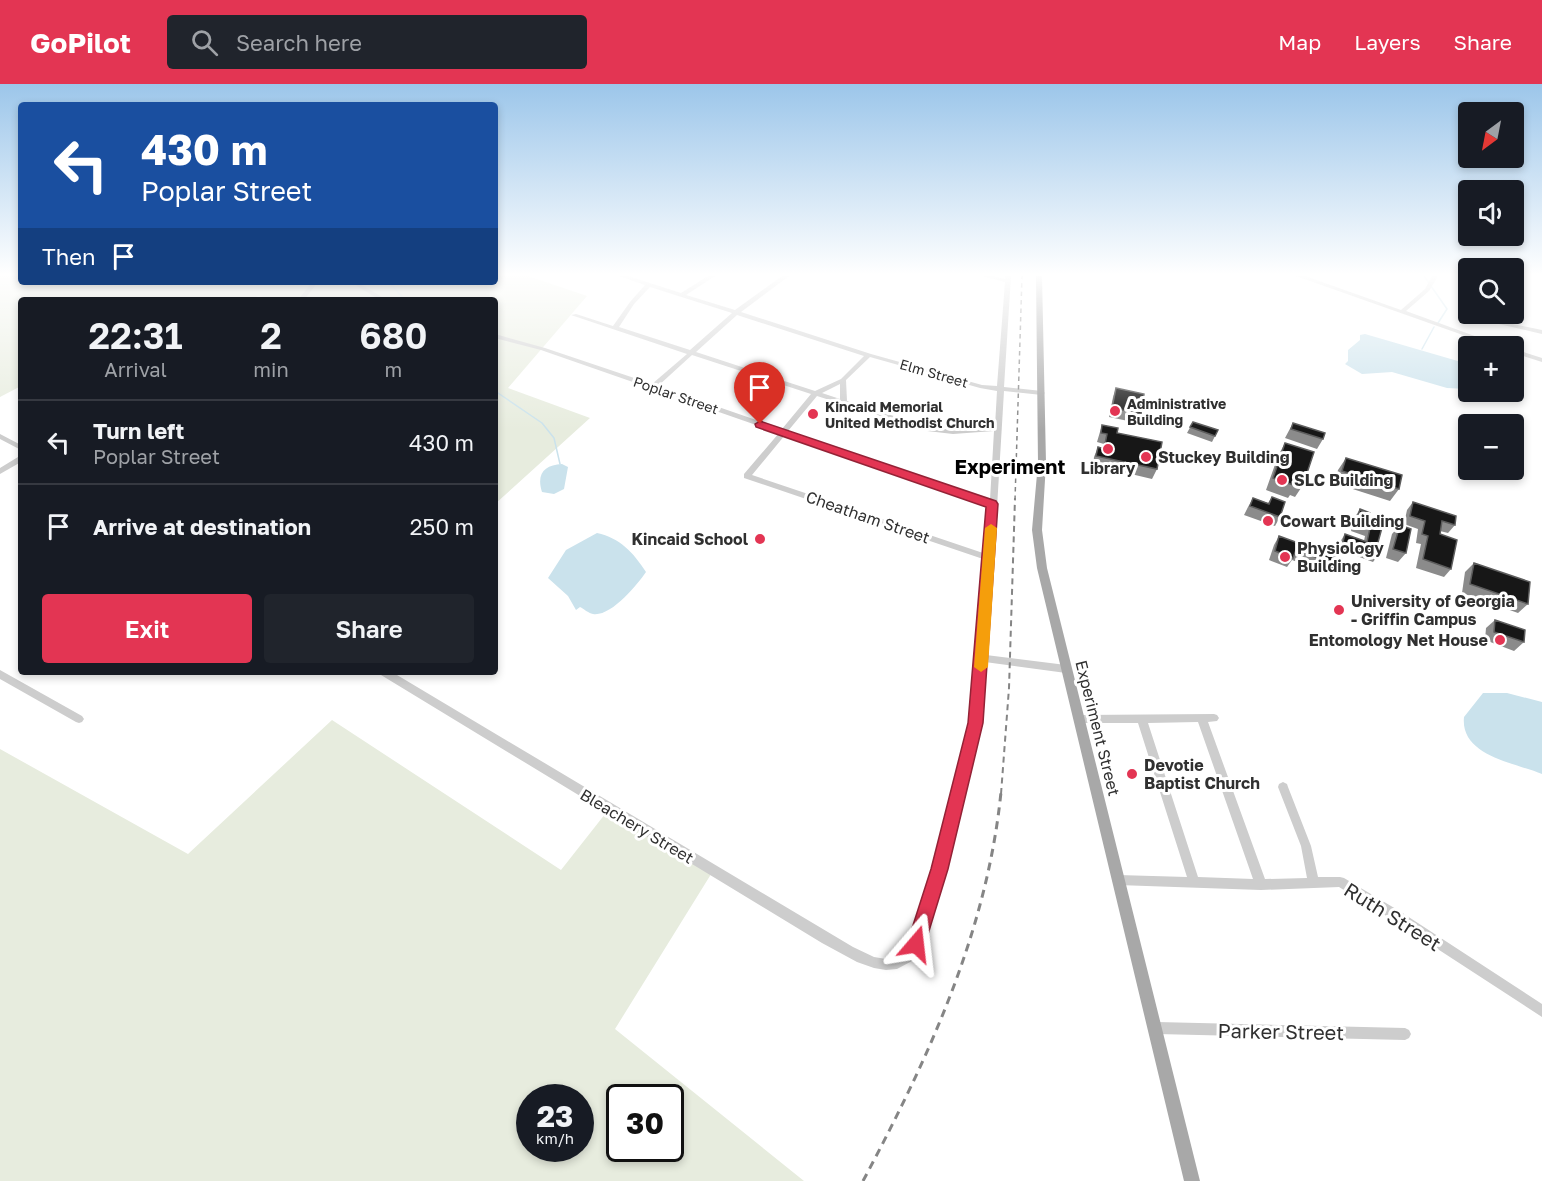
<!DOCTYPE html>
<meta charset="utf-8">
<style>
:root{--surface:#171b24;--page:#20242c;--text:#f1f3f6;--muted:#9ea1a6;--line:#363941;--accent:#e33553}
body{margin:0;font-family:"Golos Text",sans-serif;background:var(--page);color:var(--text);height:100vh;display:flex;flex-direction:column;font-size:22px;white-space:nowrap}
*{box-sizing:border-box;margin:0}
p{font-size:20px;color:var(--muted)}
.icon{flex:none;width:33px;height:33px;fill:none;stroke:currentColor;stroke-width:2;stroke-linecap:round;stroke-linejoin:round}
.map{position:relative;flex:1;overflow:hidden}
.panel{position:absolute;left:18px;top:213px;width:480px;height:378px;display:flex;flex-direction:column;background:var(--surface);border-radius:6px;box-shadow:0 3px 9px #0003}
.panel>*{flex:none}
.banner{position:absolute;left:18px;top:18px;width:480px;height:183px;border-radius:6px;box-shadow:0 3px 9px #0003;background:#1a4fa0;color:#fff;overflow:hidden}
.needle{width:39px;rotate:212deg}
.tools{position:absolute;left:1458px;top:18px;display:grid;gap:12px}
.tools a{display:grid;place-items:center;width:66px;height:66px;border-radius:6px;background:var(--surface);box-shadow:0 3px 9px #0003;font-size:30px}
.speed{position:absolute;left:516px;top:1000px;display:flex;gap:12px;font-size:30px;font-weight:700;text-align:center}
.speed>*{display:grid;place-content:center;width:78px;height:78px;border-radius:50%;background:var(--surface);box-shadow:0 3px 9px #0003;line-height:1}
.speed small{font-size:15px;font-weight:400}
.speed .limit{border:3px solid #111;border-radius:9px;background:#fff;color:#111}
.pin{position:absolute;display:grid;place-items:center;width:51px;height:51px;color:#fff;margin:-62px -26px;border-radius:50% 50% 50% 0;rotate:-45deg;box-shadow:0 0 6px #0007}
.pin .icon{rotate:45deg}
.me{position:absolute;width:66px;margin:-33px;rotate:17deg;stroke-linejoin:round;filter:drop-shadow(0 0 4px #0008)}
.turn{display:flex;align-items:center;gap:21px;height:126px;padding:0 24px;font-size:27px}
.turn .icon{width:78px;height:78px;stroke-width:2.5}
.turn b{display:block;font-size:42px;line-height:51px}
.then{display:flex;align-items:center;height:57px;padding:0 24px;background:#0003;gap:12px;font-size:22px}
.eta{display:flex;justify-content:space-evenly;align-items:center;height:102px;text-align:center}
.eta b{font-size:36px;font-weight:600;line-height:42px}
.primary-button{display:flex;gap:12px;margin-top:auto;padding:12px 24px}
.primary-button a{flex:1;height:69px;border-radius:6px;background:var(--accent);color:#fff;font-size:24px;font-weight:600;line-height:69px;text-align:center}
.primary-button a+a{background:var(--page);color:var(--text)}
ul{padding:0;list-style:none}
li{display:flex;align-items:center;gap:18px;height:84px;padding:0 24px;border-top:2px solid var(--line)}
li div{flex:1}
li b{display:block;font-size:22px}
li em{font-style:normal}
header{display:flex;align-items:center;gap:36px;box-sizing:border-box;height:84px;padding:0 30px;background:var(--accent);color:#fff}
header strong{font-size:28px}
nav{display:flex;gap:33px;margin-inline-start:auto;font-size:21px}
.search{width:420px;height:54px;background:var(--page);display:flex;align-items:center;gap:15px;box-sizing:border-box;padding:0 21px;border-radius:6px;color:var(--muted);font-size:22px}
.map>svg:first-child{display:block}
</style>
<header>
<strong>GoPilot</strong>
<div class="search"><svg class="icon" aria-label="search" viewBox="0 0 24 24"><circle cx="10" cy="10" r="6"/><path d="M15 15l6 6"/></svg>Search here</div>
<nav><a>Map</a><a>Layers</a><a>Share</a></nav>
</header>
<div class="map">
<svg width="1542" height="1097" viewBox="0 0 1542 1097">
<rect width="100%" height="100%" fill="#fff"/>
<path fill="#e7ecde" fill-rule="evenodd" d="M0 192H21V198H495V192H528L587 212 508 304 590 334 495 420V216H278L258 212 250 216H21V302L0 313Z
M332 636 561 786 609 725 713 787 615 945 804 1097H0V665L188 770ZM530 1014H580V1065H530ZM620 1014H670V1065H620Z"/>
<path fill="#cae2ec" d="M1365 250 1468 280V305L1447 304 1392 288 1362 290 1345 280 1348 277V266L1360 256V251Z
M562 380 568 383 564 405 554 410 542 408C536 389 545 381 562 380Z
M597 449C620 454 633 468 646 488 637 501 611 533 593 530 588 529 584 525 580 523L576 526 568 512 548 494 566 466Z
M1483 609H1507L1542 618V690C1516 679 1460 672 1464 633Z"/>
<g fill="none" stroke-linecap="round" stroke-linejoin="round">
<path stroke="#cae2ec" stroke-width="1.5" d="M1424 192 1447 225 1438 239
M389 198 405 216
M1422 265 1434 243
M495 307 542 339 554 354 560 380"/>
<path fill="#cdcdcd" fill-rule="evenodd" d="M619 192H628L681 209 708 192H715L686 211 735 226 782 192H789L741 228 871 270 982 301 997 302 1005 198 982 192H993L1005 195V192H1011L1004 303 1042 307 1045 309 1042 311 1004 307 994 474 986 571 1066 581 1069 582 1071 585 1069 588 1066 589 985 578 980 639 946 785 920 864 912 877 897 885 886 886 874 884 857 878 822 859 381 591 379 588H392L853 863 874 873 886 875 896 873 903 868 911 857 934 785 970 639 986 476 744 394V390L779 349 541 266 495 254V250L545 264 652 300 687 270 571 231 576 230 613 242 630 218 645 201ZM650 203 732 229 690 266 619 243 634 220ZM737 231 864 272 841 295 815 307 696 268ZM692 271 811 310 782 345 658 302ZM870 273 980 304 997 307 995 342 953 346 928 343 847 317 846 296ZM840 300V315L822 309ZM817 312 927 347 953 350 994 347 990 416 788 347ZM785 351 989 422 986 470 752 391Z
M1296 192H1305L1401 226 1425 205 1432 192H1438L1429 207 1406 227 1502 262H1494Z
M312 198H318L304 216H298Z
M350 198H357L387 216H380Z
M1495 230H1501L1500 235 1503 238 1542 246V250L1499 240 1494 236Z
M1514 265 1542 274V278L1514 269Z
M0 350 21 361V366L0 355Z
M18 373H21V378L0 390V384Z
M0 586 82 632 84 635 82 638 79 639 76 638 0 595Z
M1214 630 1217 631 1219 634 1217 637 1208 638 1265 795 1307 794 1301 762 1278 703 1279 700 1283 698 1287 700 1288 703 1311 762 1318 793H1340L1344 794 1401 828 1542 920V933L1393 836 1339 803 1261 806 1118 801 1114 800 1112 796 1114 792 1118 791 1187 793 1138 639H1081L1078 638 1076 635 1078 632 1081 631ZM1198 638 1253 795 1198 793 1148 639Z
M1157 938 1405 944 1409 946 1411 950 1409 954 1405 956 1157 950 1153 948 1151 944 1153 940Z"/>
<path fill="#a8a8a8" fill-rule="evenodd" d="M1036 192H1042L1046 379 1042 446 1047 484 1200 1097H1184L1037 484 1032 446 1038 379Z"/>
<path stroke="#858585" stroke-width="1.5" stroke-dasharray="4.5 4" stroke-linecap="butt" d="M1015 416 1022 192"/>
<path stroke="#858585" stroke-width="2" stroke-dasharray="6 4.5" stroke-linecap="butt" d="M1001 710 1009 604 1015 414"/>
<path stroke="#858585" stroke-width="3" stroke-dasharray="8 6" stroke-linecap="butt" d="M863 1097C928 975 987 848 1001 708"/>
</g>
<path fill="#8b8b8b" d="M1116 304 1141 330 1138 339 1109 333 1113 313Z
M1193 338 1218 346 1212 358 1187 349Z
M1293 339 1323 355 1317 365 1285 354Z
M1102 341 1117 349 1157 385 1152 395 1093 381 1094 373 1098 363 1103 364 1104 360 1097 358Z
M1285 359 1303 401 1295 413 1290 411 1288 414 1266 406 1278 372Z
M1346 374 1399 405 1390 417 1334 399 1338 386Z
M1272 413 1280 433 1275 442 1244 431 1248 423 1253 414 1268 419Z
M1413 418 1455 441 1448 449 1440 447V450L1451 485 1444 493 1416 484 1421 460 1416 459 1418 445 1404 440 1407 426Z
M1360 425 1368 435 1377 462 1379 470 1373 478 1338 465 1340 458 1345 450 1364 457 1365 452 1351 447 1355 433Z
M1400 441 1406 469 1398 478 1386 474 1392 450Z
M1279 452 1340 482 1333 491 1292 476 1287 483 1269 476 1274 461Z
M1474 479 1528 520 1518 529 1462 509 1465 488Z
M1495 536 1524 558 1514 567 1485 556 1486 544Z"/>
<path fill="#171717" stroke="#5d5d5d" stroke-width="1.5" d="M1116 304 1144 310 1141 330 1112 324Z
M1193 338 1218 346 1215 352 1190 343Z
M1293 339 1325 349 1323 355 1291 345Z
M1102 341 1118 344 1117 349 1162 358 1157 385 1096 372 1098 363 1104 365 1107 350 1101 349Z
M1285 359 1314 368 1303 401 1297 399 1296 402 1273 394Z
M1346 374 1402 391 1399 405 1342 387Z
M1272 413 1285 418 1280 433 1250 422 1253 414 1269 420Z
M1413 418 1456 432 1455 441 1442 437 1440 450 1457 456 1451 485 1423 475 1428 452 1422 450 1425 437 1410 432Z
M1360 425 1370 429 1368 435 1383 440 1377 462 1381 463 1379 470 1343 458 1345 450 1367 458 1370 444 1356 439Z
M1400 441 1411 445 1406 469 1393 465Z
M1279 452 1342 475 1340 482 1296 466 1293 474 1275 467Z
M1474 479 1530 498 1528 520 1470 500Z
M1495 536 1525 546 1524 558 1494 548Z"/>
<linearGradient id="sky" x2="0" y2="1"><stop stop-color="#9cc6ea"/><stop offset="0.55" stop-color="#fff"/><stop offset="1" stop-color="#fff" stop-opacity="0"/></linearGradient>
<rect width="1542" height="346" fill="url(#sky)"/>
<path fill="#e33553" stroke="#942236" stroke-width="1.5" d="M760 337 996 417 998 420 983 639 948 785 925 860 922 866 916 869 910 866 907 860 931 785 968 639 986 423 756 343 755 340Z"/>
<path fill="#f59e0b" d="M991 440 997 444 988 583 981 588 974 583 985 444Z"/>
<g fill="#e33553" stroke="#fff" stroke-width="2">
<circle cx="1115" cy="327" r="6"/>
<circle cx="813" cy="330" r="6"/>
<circle cx="1108" cy="365" r="6"/>
<circle cx="1146" cy="373" r="6"/>
<circle cx="1282" cy="396" r="6"/>
<circle cx="1268" cy="437" r="6"/>
<circle cx="760" cy="455" r="6"/>
<circle cx="1285" cy="473" r="6"/>
<circle cx="1339" cy="526" r="6"/>
<circle cx="1500" cy="556" r="6"/>
<circle cx="1132" cy="690" r="6"/>
</g>
<g text-anchor="middle" dominant-baseline="central" stroke-width="6" stroke-linejoin="round" paint-order="stroke">
<g font-size="14" fill="#303030" stroke="#fff">
<text transform="translate(934 289) rotate(16)">Elm Street</text>
<text transform="translate(676 311) rotate(19)">Poplar Street</text>
</g>
<g font-size="14" font-weight="bold" fill="#303030" stroke="#fff" text-anchor="start">
<text x="1127" y="319">Administrative<tspan x="1127" dy="16">Building</tspan></text>
<text x="825" y="322">Kincaid Memorial<tspan x="825" dy="16">United Methodist Church</tspan></text>
</g>
<g font-size="16" font-weight="bold" fill="#303030" stroke="#fff" text-anchor="start">
<text x="1158" y="373">Stuckey Building</text>
<text x="1108" y="384" text-anchor="middle">Library</text>
<text x="1294" y="396">SLC Building</text>
<text x="1280" y="437">Cowart Building</text>
<text x="748" y="455" text-anchor="end">Kincaid School</text>
<text x="1297" y="464">Physiology<tspan x="1297" dy="18">Building</tspan></text>
<text x="1351" y="517">University of Georgia<tspan x="1351" dy="18">- Griffin Campus</tspan></text>
<text x="1488" y="556" text-anchor="end">Entomology Net House</text>
<text x="1144" y="681">Devotie<tspan x="1144" dy="18">Baptist Church</tspan></text>
</g>
<g font-size="16" fill="#303030" stroke="#fff">
<text transform="translate(868 433) rotate(19)">Cheatham Street</text>
<text transform="translate(1098 644) rotate(76)">Experiment Street</text>
<text transform="translate(637 742) rotate(31)">Bleachery Street</text>
</g>
<g font-size="20" font-weight="bold" fill="#000" stroke="#fff">
<text x="1010" y="382">Experiment</text>
</g>
<g font-size="20" fill="#303030" stroke="#fff">
<text transform="translate(1393 832) rotate(32)">Ruth Street</text>
<text transform="translate(1281 947) rotate(1)">Parker Street</text>
</g>
</g>
</svg>
<div class="tools">
<a><svg class="needle" viewBox="-14 -14 28 28"><path d="M0-13l5 13h-10z" fill="#e53935"/><path d="M0 13l5-13h-10z" fill="#9ea1a6"/></svg></a>
<a><svg class="icon" aria-label="sound" viewBox="0 0 24 24"><path d="M4 9h4l5-4v14l-5-4H4zM17 9q2 3 0 6"/></svg></a>
<a><svg class="icon" aria-label="search" viewBox="0 0 24 24"><circle cx="10" cy="10" r="6"/><path d="M15 15l6 6"/></svg></a>
<a>+</a>
<a>−</a>
</div>
<div class="speed"><div>23<small>km/h</small></div><div class="limit">30</div></div>
<div class="pin" style="left:760px;top:340px;background:#d93025"><svg class="icon" aria-label="arrive" viewBox="0 0 24 24"><path d="M6 21V4h12l-3 4 3 4H6"/></svg></div>
<svg class="me" style="left:916px;top:860px" viewBox="-20 -20 40 40"><path d="M0-17L14 15 0 8-14 15z" fill="#e33553" stroke="#fff" stroke-width="4"/></svg>
<div class="banner">
<div class="turn"><svg class="icon" aria-label="left" viewBox="0 0 24 24"><path d="M17 20v-9H6M10 6l-5 5 5 5"/></svg><div><b>430 m</b>Poplar Street</div></div>
<div class="then">Then<svg class="icon" aria-label="arrive" viewBox="0 0 24 24"><path d="M6 21V4h12l-3 4 3 4H6"/></svg></div>
</div>
<section class="panel">
<div class="eta">
<div><b>22:31</b><p>Arrival</p></div>
<div><b>2</b><p>min</p></div>
<div><b>680</b><p>m</p></div>
</div>
<ul>
<li><svg class="icon" aria-label="left" viewBox="0 0 24 24"><path d="M17 20v-9H6M10 6l-5 5 5 5"/></svg><div><b>Turn left</b><p>Poplar Street</p></div><em>430 m</em></li>
<li><svg class="icon" aria-label="arrive" viewBox="0 0 24 24"><path d="M6 21V4h12l-3 4 3 4H6"/></svg><div><b>Arrive at destination</b></div><em>250 m</em></li>
</ul>
<div class="primary-button"><a>Exit</a><a>Share</a></div>
</section>
</div>
